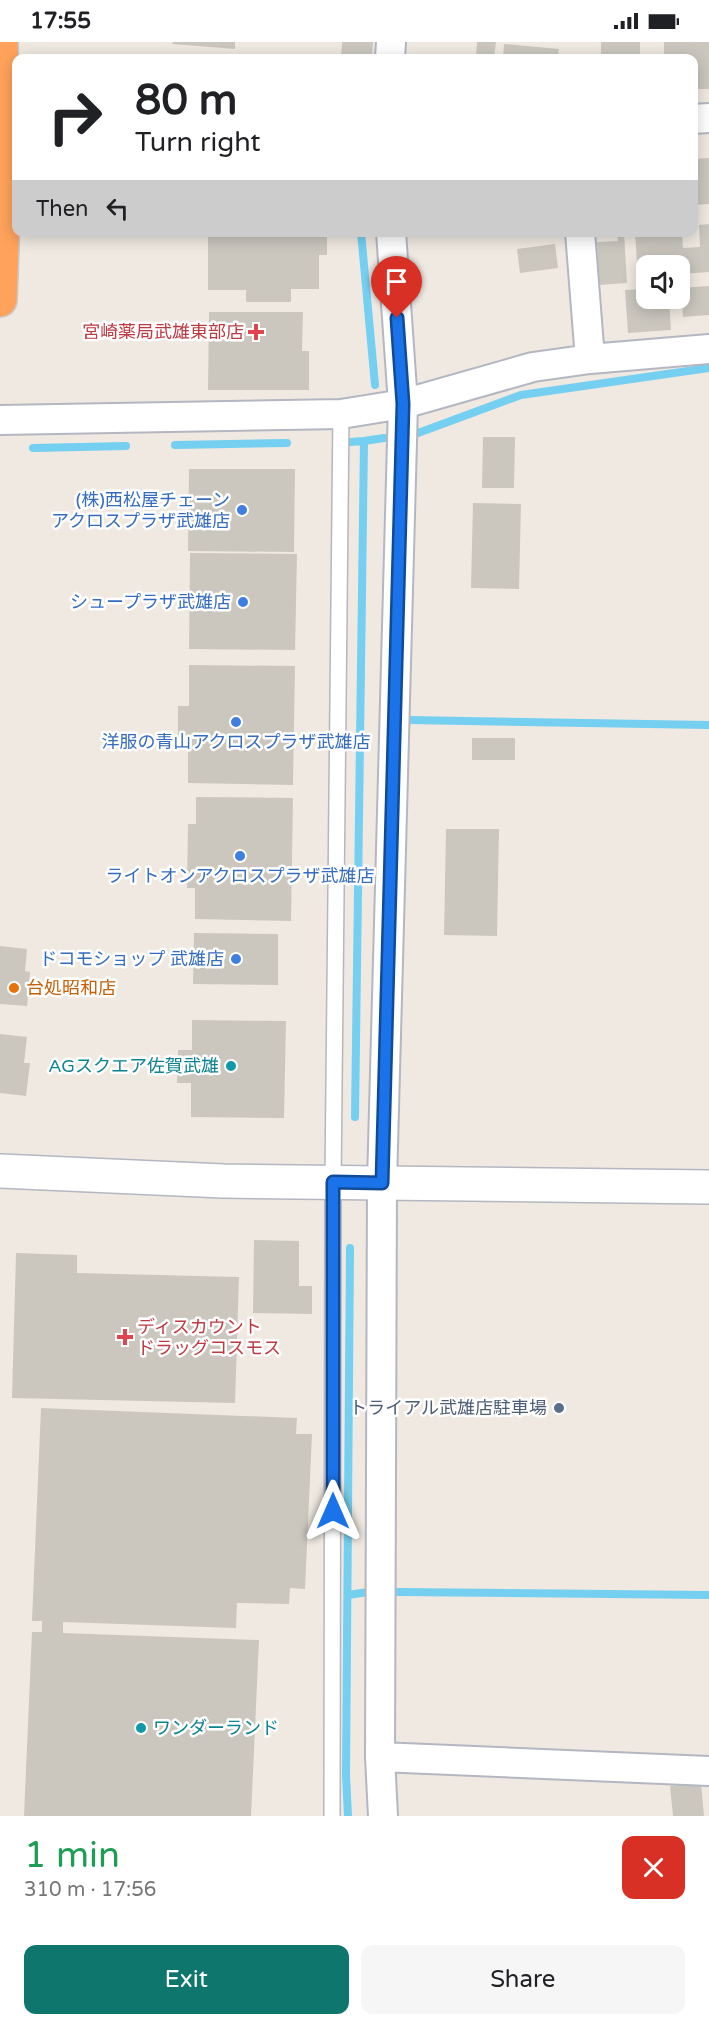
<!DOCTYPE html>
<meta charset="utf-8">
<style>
:root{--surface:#fff;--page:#f6f6f6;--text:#202124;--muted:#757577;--accent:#0f766e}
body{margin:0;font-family:"Varela Round","Noto Sans JP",sans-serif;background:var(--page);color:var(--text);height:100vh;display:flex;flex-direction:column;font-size:22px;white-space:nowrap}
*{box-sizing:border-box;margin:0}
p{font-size:20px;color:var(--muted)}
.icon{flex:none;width:33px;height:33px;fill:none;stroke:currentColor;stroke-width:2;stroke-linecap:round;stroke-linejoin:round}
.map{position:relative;height:1774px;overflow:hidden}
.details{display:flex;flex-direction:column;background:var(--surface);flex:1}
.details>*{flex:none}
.guide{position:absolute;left:12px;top:12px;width:686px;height:183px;border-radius:12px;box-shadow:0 3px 15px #0003;background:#fff;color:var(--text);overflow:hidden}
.fabs{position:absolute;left:636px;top:213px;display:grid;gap:12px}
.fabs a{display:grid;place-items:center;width:54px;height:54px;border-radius:12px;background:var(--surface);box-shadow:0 3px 15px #0003;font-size:30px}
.pin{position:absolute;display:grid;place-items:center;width:51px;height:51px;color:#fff;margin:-62px -26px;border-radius:50% 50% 50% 0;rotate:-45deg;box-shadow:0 0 6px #0007}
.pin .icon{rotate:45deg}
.me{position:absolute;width:66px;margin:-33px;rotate:0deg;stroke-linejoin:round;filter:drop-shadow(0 0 4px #0008)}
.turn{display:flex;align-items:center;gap:21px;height:126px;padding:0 24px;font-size:27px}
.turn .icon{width:78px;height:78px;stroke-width:2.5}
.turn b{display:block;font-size:42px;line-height:51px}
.then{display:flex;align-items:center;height:57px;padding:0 24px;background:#0003;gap:12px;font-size:22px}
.round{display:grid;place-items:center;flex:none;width:63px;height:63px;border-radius:12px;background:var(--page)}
.overview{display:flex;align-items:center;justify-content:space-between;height:102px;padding:0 24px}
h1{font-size:36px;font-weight:600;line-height:45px;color:#1e9e55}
.action{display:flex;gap:12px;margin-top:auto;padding:12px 24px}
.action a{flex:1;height:69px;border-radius:12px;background:var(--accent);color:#fff;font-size:24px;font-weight:600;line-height:69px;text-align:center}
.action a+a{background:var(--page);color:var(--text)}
.status{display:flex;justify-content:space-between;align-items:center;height:42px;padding:0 30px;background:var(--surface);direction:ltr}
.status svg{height:16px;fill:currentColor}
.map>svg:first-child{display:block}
</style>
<div class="status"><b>17:55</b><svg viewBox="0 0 49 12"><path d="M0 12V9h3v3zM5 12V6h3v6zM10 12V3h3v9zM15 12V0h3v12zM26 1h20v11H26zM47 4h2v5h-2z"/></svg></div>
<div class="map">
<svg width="709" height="1774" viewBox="0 0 709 1774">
<rect width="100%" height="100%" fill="#efe9e1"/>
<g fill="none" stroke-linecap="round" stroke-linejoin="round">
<path stroke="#75cff0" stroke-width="8" d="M361 190 375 343
M410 394 521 353 709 326
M350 400 364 399
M175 403 287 401
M33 406 126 404
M408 678 709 683
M355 1075 364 399 384 396
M398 1550 709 1553
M348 1553 368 1550
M348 1774 346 1734 350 1206"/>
</g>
<path fill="#cbc7bf" d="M173 0H235V7L172 2Z
M342 0H373L372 16H341Z
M477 0H496L494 16 476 15Z
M601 0H640V16H601Z
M664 0H709V47H693V16H664Z
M504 2 559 7 558 16H503Z
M709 116V162L693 163V117Z
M709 182V230L680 232V224H646V235H638L635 190H682L683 206 700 205 699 183Z
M208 190H327V213H319V247H291V260H246V248H208Z
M617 190H624L627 241 599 243 597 200 618 199Z
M555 202 558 226 520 231 517 207Z
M709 244V273L683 275 681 246Z
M646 247V256L669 258 671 288 628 291 625 248Z
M209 270H303L302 309H309V348H208Z
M483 395H515L514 446H482Z
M189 427H295L294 510 188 509Z
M473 461 521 462 519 547 471 546Z
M190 511 297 512 295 608 189 607Z
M189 623 295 624 293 743 188 741V697H178V664H189Z
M472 696H515V718H472Z
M196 755 293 756 291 879 195 877V846H187L188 782H196Z
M446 787H499L497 894 444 893Z
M194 891 278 892V943L193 942Z
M0 904 27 907 25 929 30 930 27 964 0 962Z
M192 978 286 979 284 1076 191 1075V1041H177L178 1008H192Z
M0 992 27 995 24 1021H30L26 1054 0 1051Z
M254 1198 299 1199V1244H312V1272L253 1271Z
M16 1211 77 1213V1231L239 1235 235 1361 12 1356Z
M41 1366 297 1376 296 1392H312L305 1547 290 1546 289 1562 237 1561 236 1586 63 1580V1591L259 1598 251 1774H24L32 1590H42V1579H32Z
M701 1741 704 1774H673L670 1744Z"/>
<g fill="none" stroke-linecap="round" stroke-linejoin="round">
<g stroke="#b4b7c1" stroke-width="18">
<path id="lane" d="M332 1774 333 1140 341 372"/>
</g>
<g stroke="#b4b7c1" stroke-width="32">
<path id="street" d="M390 16 391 0
M693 77 709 76
M580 190 590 317
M0 378 341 372 403 362 533 325 590 317 709 307
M380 1715 709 1729
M383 1774 380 1715 382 1141 403 362 391 190"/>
</g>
<g stroke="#b4b7c1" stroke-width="36">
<path id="secondary" d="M0 1129 223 1139 709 1145"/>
</g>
<g stroke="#c9c9c9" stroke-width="36">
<path id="highway" d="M0 258 4 149 1 0"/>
</g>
<use href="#lane" stroke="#fff" stroke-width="15"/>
<use href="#street" stroke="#fff" stroke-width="28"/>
<use href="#secondary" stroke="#fff" stroke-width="33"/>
<use href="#highway" stroke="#ffa35c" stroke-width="33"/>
</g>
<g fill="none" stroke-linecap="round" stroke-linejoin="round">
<g stroke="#114b97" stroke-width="15">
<path id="route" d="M333 1469V1140L382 1141 403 362 397 276"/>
</g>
<use href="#route" stroke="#1a73e8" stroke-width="10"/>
</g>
<g fill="#e0444e" stroke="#fff" stroke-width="2">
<path d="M253 281h6v6h6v6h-6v6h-6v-6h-6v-6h6z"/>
<path d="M122 1286h6v6h6v6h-6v6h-6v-6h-6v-6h6z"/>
</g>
<g fill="#3f7fe0" stroke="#fff" stroke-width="2">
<circle cx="242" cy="468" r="6"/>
<circle cx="243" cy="560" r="6"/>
<circle cx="236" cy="680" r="6"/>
<circle cx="240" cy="814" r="6"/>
<circle cx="236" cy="917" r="6"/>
</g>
<circle fill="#e8710a" stroke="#fff" stroke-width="2" cx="14" cy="946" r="6"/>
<g fill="#0f9aa8" stroke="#fff" stroke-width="2">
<circle cx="231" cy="1024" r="6"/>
<circle cx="141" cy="1686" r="6"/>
</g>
<circle fill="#5c6f8a" stroke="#fff" stroke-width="2" cx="559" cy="1366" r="6"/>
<g text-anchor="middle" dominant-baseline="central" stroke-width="5" stroke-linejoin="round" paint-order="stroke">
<g font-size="18" fill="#be3a42" stroke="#fff" text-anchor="end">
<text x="244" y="290">宮崎薬局武雄東部店</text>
<text x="137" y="1285" text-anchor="start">ディスカウント<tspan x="137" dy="21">ドラッグコスモス</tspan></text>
</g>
<g font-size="18" fill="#366cbe" stroke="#fff" text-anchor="end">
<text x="230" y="458">(株)西松屋チェーン<tspan x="230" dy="21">アクロスプラザ武雄店</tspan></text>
<text x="231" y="560">シュープラザ武雄店</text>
<text x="236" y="700" text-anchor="middle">洋服の青山アクロスプラザ武雄店</text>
<text x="240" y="834" text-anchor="middle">ライトオンアクロスプラザ武雄店</text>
<text x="224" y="917">ドコモショップ 武雄店</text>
</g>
<g font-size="18" fill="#c56008" stroke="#fff" text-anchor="start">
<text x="26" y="946">台処昭和店</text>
</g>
<g font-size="18" fill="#0d838f" stroke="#fff" text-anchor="end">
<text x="219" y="1024">AGスクエア佐賀武雄</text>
<text x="153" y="1686" text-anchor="start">ワンダーランド</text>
</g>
<g font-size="18" fill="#4e5e75" stroke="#fff" text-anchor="end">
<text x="547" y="1366">トライアル武雄店駐車場</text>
</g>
</g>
</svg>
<div class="fabs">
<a><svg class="icon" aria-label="sound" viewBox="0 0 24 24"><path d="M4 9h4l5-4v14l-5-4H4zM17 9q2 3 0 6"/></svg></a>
</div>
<div class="pin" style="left:397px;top:276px;background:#d93025"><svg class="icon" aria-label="arrive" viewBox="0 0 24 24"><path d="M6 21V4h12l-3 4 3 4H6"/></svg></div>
<svg class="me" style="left:333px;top:1469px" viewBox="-20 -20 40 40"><path d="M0-17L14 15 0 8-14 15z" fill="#1a73e8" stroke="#fff" stroke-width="4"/></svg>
<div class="guide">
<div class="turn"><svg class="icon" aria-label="right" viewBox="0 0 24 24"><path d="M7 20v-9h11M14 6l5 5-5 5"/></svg><div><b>80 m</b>Turn right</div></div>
<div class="then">Then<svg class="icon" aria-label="left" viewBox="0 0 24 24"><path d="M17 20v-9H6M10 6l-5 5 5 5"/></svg></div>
</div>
</div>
<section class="details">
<div class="overview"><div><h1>1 min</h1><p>310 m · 17:56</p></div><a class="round" style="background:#d93025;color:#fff"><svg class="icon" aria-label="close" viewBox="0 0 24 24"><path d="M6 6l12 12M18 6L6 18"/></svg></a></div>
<div class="action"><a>Exit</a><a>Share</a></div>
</section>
